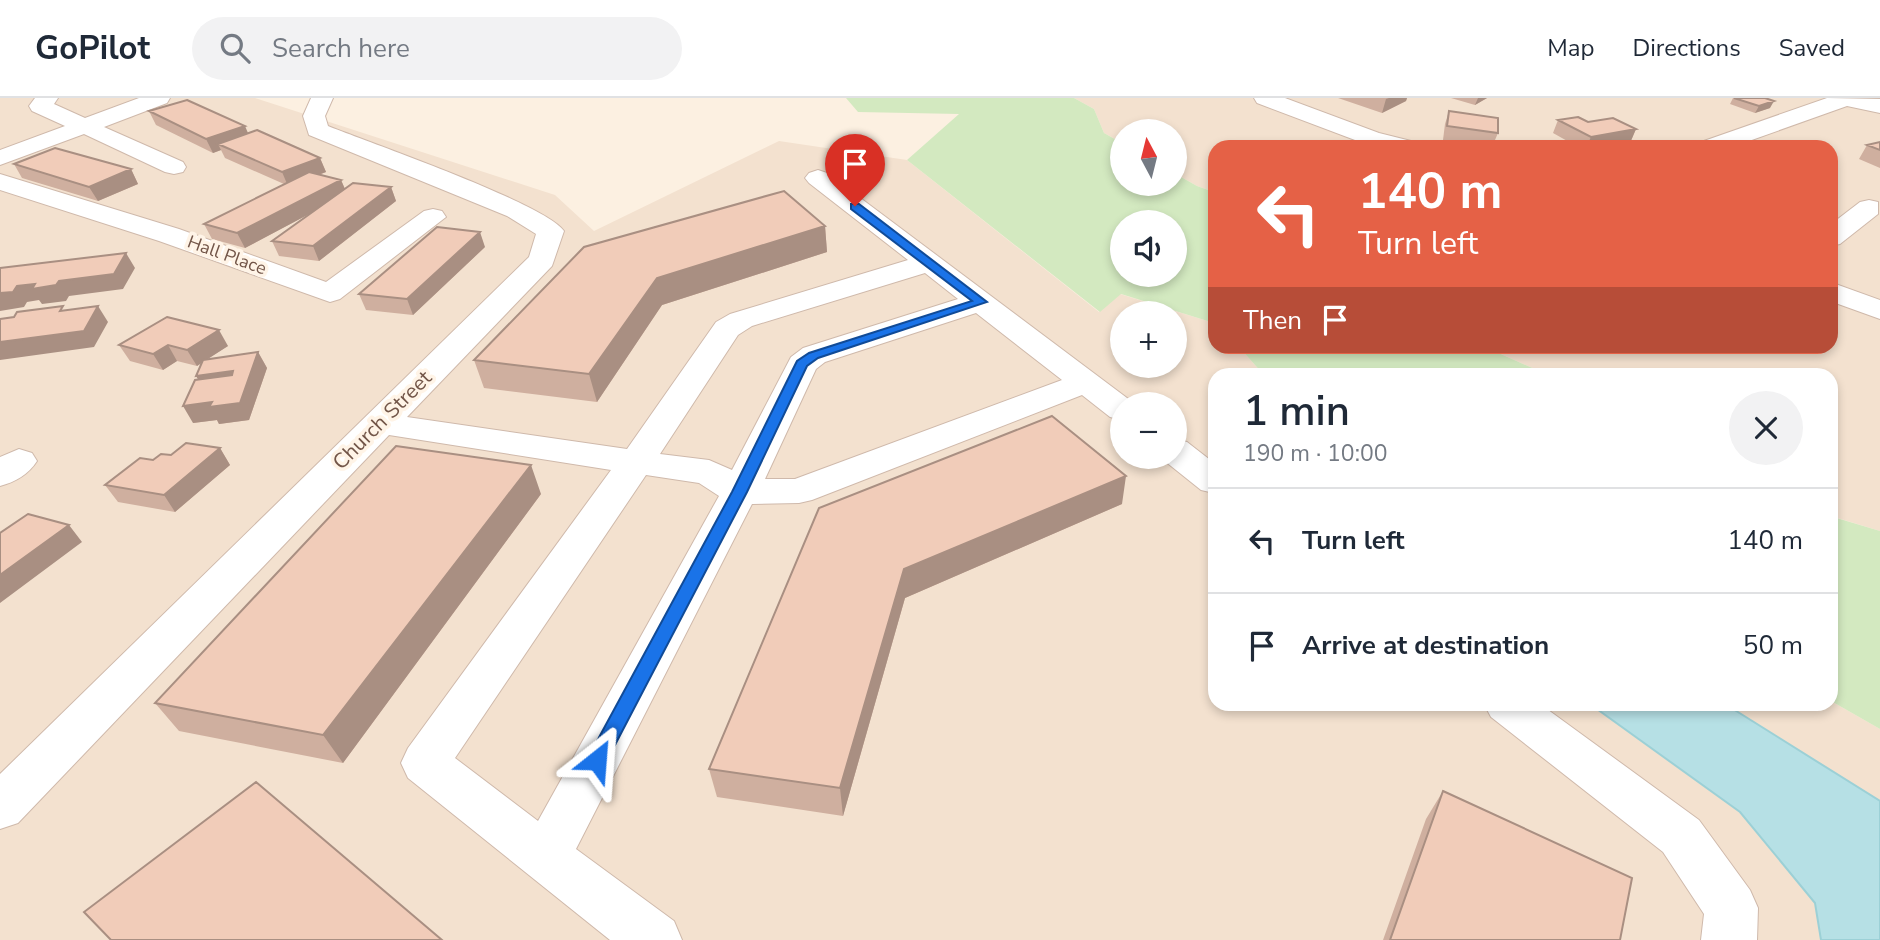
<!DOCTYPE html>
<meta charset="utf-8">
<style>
:root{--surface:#fff;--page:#f2f2f3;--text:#1f2937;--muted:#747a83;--line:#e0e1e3}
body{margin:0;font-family:"Nunito Sans",sans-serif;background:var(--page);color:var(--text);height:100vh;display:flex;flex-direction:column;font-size:26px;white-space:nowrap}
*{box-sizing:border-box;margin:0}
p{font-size:23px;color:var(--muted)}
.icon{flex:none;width:38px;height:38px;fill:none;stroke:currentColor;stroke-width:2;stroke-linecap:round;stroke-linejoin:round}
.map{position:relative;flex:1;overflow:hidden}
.sheet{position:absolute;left:1208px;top:270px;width:630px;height:343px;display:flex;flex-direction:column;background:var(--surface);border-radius:21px;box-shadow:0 4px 10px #0003}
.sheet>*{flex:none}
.guide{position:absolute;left:1208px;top:42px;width:630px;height:214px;border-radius:21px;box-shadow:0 4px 10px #0003;background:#e56146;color:#fff;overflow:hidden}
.needle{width:46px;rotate:353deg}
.buttons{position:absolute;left:1110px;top:21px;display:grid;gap:14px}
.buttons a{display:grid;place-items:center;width:77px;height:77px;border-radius:50%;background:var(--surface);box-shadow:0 4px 10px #0003;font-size:35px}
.pin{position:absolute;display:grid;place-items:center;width:60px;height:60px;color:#fff;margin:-72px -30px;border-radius:50% 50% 50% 0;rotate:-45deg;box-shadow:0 0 7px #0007}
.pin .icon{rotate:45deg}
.me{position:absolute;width:77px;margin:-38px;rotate:28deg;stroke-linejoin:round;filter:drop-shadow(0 0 5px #0008)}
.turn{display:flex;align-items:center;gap:24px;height:147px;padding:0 35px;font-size:32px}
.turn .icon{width:91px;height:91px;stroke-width:2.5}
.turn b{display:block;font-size:49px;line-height:60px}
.then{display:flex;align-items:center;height:66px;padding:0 35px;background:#0003;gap:14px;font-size:26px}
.round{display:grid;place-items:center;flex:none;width:74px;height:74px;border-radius:37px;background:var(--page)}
.summary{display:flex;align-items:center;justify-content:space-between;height:119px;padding:0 35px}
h1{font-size:42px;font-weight:600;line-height:52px}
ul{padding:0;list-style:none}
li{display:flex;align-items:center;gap:21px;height:105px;padding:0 35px;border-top:2px solid var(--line)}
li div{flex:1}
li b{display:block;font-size:26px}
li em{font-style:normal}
header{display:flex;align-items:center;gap:42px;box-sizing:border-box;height:98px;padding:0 35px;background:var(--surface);border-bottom:2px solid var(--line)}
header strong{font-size:33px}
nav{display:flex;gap:38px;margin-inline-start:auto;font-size:24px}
.search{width:490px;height:63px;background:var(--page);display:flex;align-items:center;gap:18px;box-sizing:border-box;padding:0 24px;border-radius:38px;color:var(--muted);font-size:26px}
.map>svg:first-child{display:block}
</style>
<header>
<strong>GoPilot</strong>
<div class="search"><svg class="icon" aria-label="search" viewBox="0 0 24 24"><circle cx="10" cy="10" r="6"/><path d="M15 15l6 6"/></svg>Search here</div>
<nav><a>Map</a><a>Directions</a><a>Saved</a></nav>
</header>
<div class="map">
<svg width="1880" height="842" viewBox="0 0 1880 842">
<rect width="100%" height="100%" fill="#fcf0e1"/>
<path fill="#f3e1cf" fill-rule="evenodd" d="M0 0H255L555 97 594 133 779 43 907 62 1099 214 1120 196 1214 225V248L1239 249 1263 276H1214V606H1830L1831 603 1880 631V842H0ZM1122 215H1174V268H1122ZM1122 306H1174V359H1122Z
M1074 0H1862L1880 3V433L1831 418 1830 276H1546L1485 249 1830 248V49H1214V94L1197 88 1174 75V33H1122V45L1104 35 1094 11Z"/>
<path fill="#d3e9c0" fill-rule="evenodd" d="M846 0H1074L1094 11 1104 35 1122 45V86H1174V75L1197 88 1214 94V225L1121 196 1100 214 907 62 959 16 858 14ZM1122 124H1174V177H1122Z
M1239 249H1485L1546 276H1263Z
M1830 418 1880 433V631L1831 603Z"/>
<path fill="#b6e0e5" stroke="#9cd0d6" stroke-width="2" d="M1590 606H1725L1880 703V842H1821L1815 805 1740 714Z"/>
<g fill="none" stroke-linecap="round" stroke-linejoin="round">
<g stroke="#cfb9ab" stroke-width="2">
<path id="minor" d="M35 0H58L54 6 85 20 139 0H170L167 5 104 29 183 64 186 69 183 74 174 76 165 74 84 36 0 67V52L65 28 32 13 29 8Z
M311 0H333L325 18 328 28C370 45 544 105 564 133L552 168 407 319 627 351 716 224 730 216 908 162 809 85 805 80 809 75 818 72 827 75 1135 306H1122V322L1110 319 1082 297 812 402 799 405 752 406 576 751 674 823 682 842H610L408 680 401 665 408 650 611 372 389 337 18 725 0 731V676L529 159 536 136 507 118 309 37 303 18ZM925 175 958 201 803 250 791 259 732 372 709 362 660 356 738 237 752 228ZM976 215 1062 282 795 381H765L816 271 825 264ZM646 377 699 385 719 398 538 723 455 660Z
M1254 0H1285L1379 35 1415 44 1419 49H1379L1363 45 1257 5Z
M1827 0 1880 1V15L1847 8 1732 49H1697L1701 44Z
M0 76 179 131 326 184 424 113 433 111 442 113 446 119 340 201 330 204 159 143 0 92Z
M1869 102 1878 104V116L1840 146 1830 148V127L1860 104Z
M1830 184 1880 202V221L1830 203Z
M1174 341 1187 344 1214 365V395L1201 392 1161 360 1174 359Z
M19 351 32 355 37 363C28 377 15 384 0 388V359Z
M1484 606H1540L1699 722 1750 792 1758 810 1757 842H1701L1704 816 1663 754 1491 619Z"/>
</g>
<use href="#minor" fill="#fff" fill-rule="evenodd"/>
</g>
<path fill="#cfaf9f" d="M1338 0H1407L1406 3 1382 15Z
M1451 0H1487L1475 7Z
M1733 0 1770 10 1755 15 1730 6Z
M149 13 248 35 320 60 326 74 319 77 341 82 345 91 391 89 396 103 319 163 279 158 272 143 309 116 245 150 212 141 204 126 284 86 225 60 221 52 213 55 156 27Z
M1449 13 1498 35 1492 49 1443 42 1445 26Z
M1558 22 1588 24 1636 31 1630 45 1606 49H1578L1553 35Z
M1880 44V70L1859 61 1867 47Z
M14 66 131 71 138 86 98 103 22 80Z
M825 128 827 154 662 207 597 304 484 290 474 262Z
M485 149 413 217 366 212 359 196Z
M167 219 228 248 207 261 258 254 267 270 249 322 219 326 217 322 193 325 199 282 196 278 202 264 197 268 177 263 163 272 130 263 119 247Z
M220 350 230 367 175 414 118 404 105 387 153 362 171 357Z
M541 396 343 665 179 633 155 605Z
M1122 406 905 500 843 718 717 699 709 671 819 410Z
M1443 693 1620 842H1383L1426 721Z"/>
<path fill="#a98f82" d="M1389 0H1407L1406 3 1382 15 1386 1Z
M1478 0H1487L1475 7Z
M1774 3 1770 10 1755 15 1759 8Z
M245 28 251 42 218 46 221 52 213 55 206 41Z
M1636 31 1630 45 1606 49H1586L1591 39Z
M320 60 326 74 288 88 282 74Z
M131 71 138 86 98 103 89 89Z
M341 82 347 96 245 150 237 135Z
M391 89 396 103 319 163 313 148Z
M825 128 827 154 662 207 597 304 589 276 657 180Z
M480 134 485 149 413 217 407 201Z
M126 155 135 170 123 191 69 198 66 203 42 206 39 202 27 204 24 209 0 213V195L17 188 59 183Z
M98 208 108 224 94 249 0 262V244Z
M219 232 228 248 197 268 187 252Z
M168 247 177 263 163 272 153 256Z
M258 254 267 270 249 322 219 326 217 322 193 325 183 308 212 304Z
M233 273 242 289 206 294 196 278Z
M220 350 230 367 175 414 164 397Z
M531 367 541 396 343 665 323 637Z
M1126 378 1122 406 905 500 843 718 840 690 904 471Z
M69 427 82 444 0 505V477Z"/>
<path fill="#f1ccb9" stroke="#a98f82" stroke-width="2" d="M1734 0H1765L1774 3 1759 8Z
M187 2 245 28 206 41 149 13Z
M1449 13 1498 20V35L1447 28Z
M1578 19 1588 24 1613 20 1636 31 1591 39 1558 22Z
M257 32 320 60 282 74 218 46Z
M1880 44V52L1867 47Z
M55 50 131 71 89 89 14 66Z
M309 74 341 82 237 135 204 126Z
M353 85 391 89 313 148 272 143Z
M784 93 825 128 657 180 589 276 474 262 584 149Z
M437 129 480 134 407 201 359 196Z
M126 155 114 176 59 183 56 187 32 191 35 186 17 188 13 194 0 195V170Z
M63 208 60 213 98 208 84 233 0 244V221L14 219 17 214Z
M167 219 219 232 187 252 168 247 153 256 119 247Z
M258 254 240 305 209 309 212 304 183 308 195 282 232 277 233 273 196 278 203 262Z
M1052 318 1126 378 904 471 840 690 709 671 819 410Z
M186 345 220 350 164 397 105 387 140 360 153 362 161 356 171 357Z
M396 348 531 367 323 637 155 605Z
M28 416 69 427 0 477V435Z
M256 684 442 842H111L84 814Z
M1443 693 1632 780 1620 842H1390Z"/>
<path fill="#1a73e8" stroke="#114b97" stroke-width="2" d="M851 106H859L987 204 818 260 807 268 747 394 604 668 597 670 590 668 587 662 590 656 732 394 797 263 809 255 972 203 851 111Z"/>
<g text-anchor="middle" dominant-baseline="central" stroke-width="7" stroke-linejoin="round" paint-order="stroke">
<g font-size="18" fill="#725548" stroke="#fff4e7">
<text transform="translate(227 157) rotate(20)">Hall Place</text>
</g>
<g font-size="21" fill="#725548" stroke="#fff4e7">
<text transform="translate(382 322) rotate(-45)">Church Street</text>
</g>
</g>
</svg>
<div class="buttons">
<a><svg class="needle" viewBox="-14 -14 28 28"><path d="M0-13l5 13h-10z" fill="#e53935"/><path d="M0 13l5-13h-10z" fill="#747a83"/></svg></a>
<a><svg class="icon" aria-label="sound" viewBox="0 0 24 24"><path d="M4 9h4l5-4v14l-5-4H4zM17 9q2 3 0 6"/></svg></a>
<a>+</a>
<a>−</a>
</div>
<div class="pin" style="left:855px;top:108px;background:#d93025"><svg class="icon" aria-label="arrive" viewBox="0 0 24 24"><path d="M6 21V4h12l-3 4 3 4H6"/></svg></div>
<svg class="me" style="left:597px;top:662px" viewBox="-20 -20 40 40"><path d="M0-17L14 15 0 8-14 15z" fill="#1a73e8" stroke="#fff" stroke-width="4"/></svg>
<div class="guide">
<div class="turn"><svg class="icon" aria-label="left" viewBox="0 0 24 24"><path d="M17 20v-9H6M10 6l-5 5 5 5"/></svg><div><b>140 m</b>Turn left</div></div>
<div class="then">Then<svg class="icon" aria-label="arrive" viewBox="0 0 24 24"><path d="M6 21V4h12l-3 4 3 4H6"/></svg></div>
</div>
<section class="sheet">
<div class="summary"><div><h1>1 min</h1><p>190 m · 10:00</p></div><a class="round"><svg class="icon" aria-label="close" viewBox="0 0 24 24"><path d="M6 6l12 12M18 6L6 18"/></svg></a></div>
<ul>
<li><svg class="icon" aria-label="left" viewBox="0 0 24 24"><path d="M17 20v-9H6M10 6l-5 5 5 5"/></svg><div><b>Turn left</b></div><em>140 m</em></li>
<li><svg class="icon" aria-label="arrive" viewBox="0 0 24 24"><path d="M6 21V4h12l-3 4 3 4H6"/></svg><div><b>Arrive at destination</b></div><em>50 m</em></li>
</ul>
</section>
</div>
